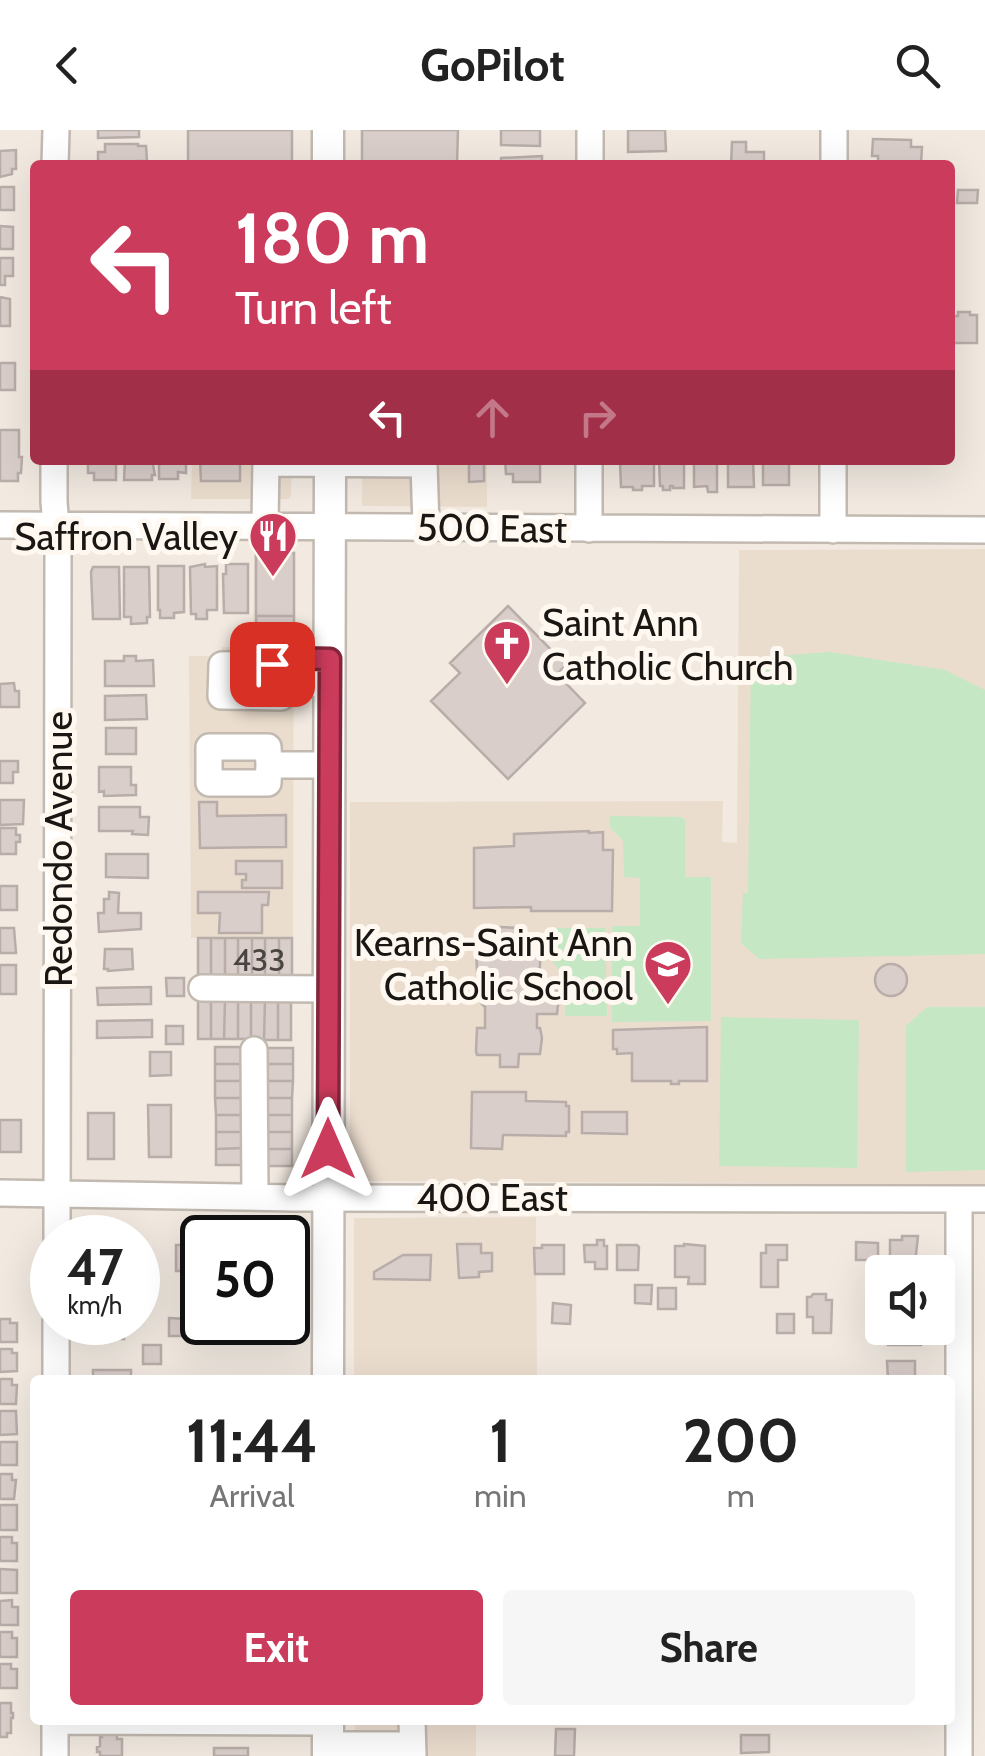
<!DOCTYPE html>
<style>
:root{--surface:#fff;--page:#f6f6f6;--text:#222;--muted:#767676;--accent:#cb3b5b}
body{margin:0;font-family:Cabin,sans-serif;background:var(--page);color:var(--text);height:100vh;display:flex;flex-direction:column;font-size:38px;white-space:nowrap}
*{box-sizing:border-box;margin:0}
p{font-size:32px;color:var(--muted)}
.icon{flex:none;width:55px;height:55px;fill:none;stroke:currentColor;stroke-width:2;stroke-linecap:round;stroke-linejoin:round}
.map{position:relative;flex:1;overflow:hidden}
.sheet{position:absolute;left:30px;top:1245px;width:925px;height:350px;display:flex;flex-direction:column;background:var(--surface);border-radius:10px;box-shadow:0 10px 40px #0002}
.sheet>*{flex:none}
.hud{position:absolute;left:30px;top:30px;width:925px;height:305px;border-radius:10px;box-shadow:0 10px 40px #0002;background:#cb3b5b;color:#fff;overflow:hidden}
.buttons{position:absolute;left:865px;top:1125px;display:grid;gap:20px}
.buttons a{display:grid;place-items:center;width:90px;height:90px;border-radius:10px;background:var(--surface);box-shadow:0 10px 40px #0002;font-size:50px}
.speed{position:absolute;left:30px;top:1085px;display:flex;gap:20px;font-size:50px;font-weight:700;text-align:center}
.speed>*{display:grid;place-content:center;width:130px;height:130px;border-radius:50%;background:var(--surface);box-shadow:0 10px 40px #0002;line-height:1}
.speed small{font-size:25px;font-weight:400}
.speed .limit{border:5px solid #111;border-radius:15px;background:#fff;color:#111}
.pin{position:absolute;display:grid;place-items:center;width:85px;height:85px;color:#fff;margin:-42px;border-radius:20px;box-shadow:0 5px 15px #0006}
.me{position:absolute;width:110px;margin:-55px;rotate:0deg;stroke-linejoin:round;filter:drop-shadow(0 0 8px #0008)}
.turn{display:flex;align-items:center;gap:35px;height:210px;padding:0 40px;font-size:45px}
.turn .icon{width:130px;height:130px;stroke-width:2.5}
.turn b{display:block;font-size:70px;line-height:85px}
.lanes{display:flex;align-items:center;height:95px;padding:0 40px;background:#0003;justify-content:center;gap:50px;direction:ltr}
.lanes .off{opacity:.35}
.eta{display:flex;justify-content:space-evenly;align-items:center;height:170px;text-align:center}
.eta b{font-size:60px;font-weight:700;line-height:70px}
.primary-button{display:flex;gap:20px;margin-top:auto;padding:20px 40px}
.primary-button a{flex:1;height:115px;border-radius:10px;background:var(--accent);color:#fff;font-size:40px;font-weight:700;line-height:115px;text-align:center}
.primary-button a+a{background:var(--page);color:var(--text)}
header{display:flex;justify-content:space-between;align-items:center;height:130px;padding:0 40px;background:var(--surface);font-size:45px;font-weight:700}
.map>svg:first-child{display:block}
</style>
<header><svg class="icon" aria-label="back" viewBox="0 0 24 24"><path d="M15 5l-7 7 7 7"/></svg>GoPilot<svg class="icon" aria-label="search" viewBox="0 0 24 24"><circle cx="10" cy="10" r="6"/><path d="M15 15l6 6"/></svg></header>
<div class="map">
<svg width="985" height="1626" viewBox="0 0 985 1626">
<rect width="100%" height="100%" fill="#f2eae1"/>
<path fill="#ebddce" d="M192 330H292L291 365 289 369H191Z
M362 330H487V377L362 376Z
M985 419V1054L361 1051 354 1048 350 1042V672L723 671 722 712 737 713 739 420Z
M254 421H294L293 808H191L189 526H221L222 517H253Z
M536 1087 537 1250H354V1088Z
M355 1590H476V1626H355Z"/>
<path fill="#c5e7c3" d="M829 522 945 540 985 560V824L759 829 741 813 743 763H748L751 528Z
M610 686 681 687 685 690V747H711V891L612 892V796H640V748L624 747 623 711 610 697Z
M550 798H605L607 886H565L566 848 550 828Z
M927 877H985V1040L906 1042V896Z
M721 887 859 890 857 1038 719 1036Z"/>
<path fill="#daceca" stroke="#b9ada9" stroke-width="2.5" d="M98 0H139V7L98 8Z
M188 0H292V35H188Z
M362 0H458L457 35H362Z
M501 0H540V16L501 15Z
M628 0H665L666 21 628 22Z
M873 9 911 10V17H922L921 33 878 34V26H872Z
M732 12H746V22H764V35H731Z
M105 14H138V16H146L147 31H138V35H98V22H105Z
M16 20V39H12V44L0 47V21Z
M542 26V35H493L501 34V28Z
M0 57H14V80H0Z
M958 60H978L977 73H957Z
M0 96 13 97V119H0Z
M0 128H13V146H5V155H0Z
M0 167 10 169V196H0Z
M958 182H970V185H977V213H951V186H958Z
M0 233H15V260H0Z
M0 300H19V327H22L21 343H18V351H0Z
M88 330H116V350H94V343H88Z
M125 330H152L155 345H152V350H124Z
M159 330H186V343L178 342V349H159Z
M200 330H240V351H201Z
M469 330 484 331V351L469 352Z
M505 330H540V352H513V344H506Z
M634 330H654V356H642V360H633V357H621L620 331Z
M659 330H684V358H673V356H670V360H663V356H660Z
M694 330H717V362H708L707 356 694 357Z
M728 330H753L754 357H728Z
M763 330H789V355H763Z
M256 423H294V486H256Z
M205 434V437L217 436V480H207V489H196V484H191L190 437Z
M226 434H248V483H224L223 444H226Z
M158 436H184V482L174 483V488H160V480H158Z
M93 437H119L120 489H93L91 442Z
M124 437H149L150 487H147V493L131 494V487H124Z
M508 476 566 535 557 544 585 573 508 649 431 571 460 543 450 533Z
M256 486H294V494H287V517L257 518Z
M124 526H136V531L153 530 154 556H105V531H124Z
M14 553 15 561H19V577H0V554Z
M146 565 147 589 105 590V566Z
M106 598H136V624H106Z
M0 631H18V642H13V653H0Z
M99 637H131V655H136V665L104 666V661L99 662Z
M0 670H24L23 694 0 695Z
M199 672H217V686L286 685V717L200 718Z
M99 677H140V687H149L148 705 132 704 133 701H99Z
M0 698H16V705H20V712H16V724H0Z
M589 701V703L603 702V720H613L612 781H531V777L474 778V718L514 716V704Z
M106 724H148V748L106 747Z
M236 731H282V758H242V750H246V744H236Z
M0 756H17V780H0Z
M109 762 119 763 118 783H141V799L99 802 98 783H104V769H109Z
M198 762H269L268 775H262V803H219L220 783H198Z
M500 797 518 798V815H541L539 854H557V867H559L557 884H537V898H540L542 908 540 924H519L518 937H500V925H477L476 921 477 898H485V877L481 873V868L485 864V841H477L476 818 477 814H500Z
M0 798H14L16 823H0Z
M198 808H211V849H198Z
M211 808H225V849H211Z
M225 808H238V849H225Z
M238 808H252V849H238Z
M252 808H265V849H252Z
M265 808H279V849H265Z
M279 808H292V849H279Z
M105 819H132L133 839 108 841V839H104Z
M875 850a16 16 0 1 1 32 0a16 16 0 1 1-32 0Z
M0 835H16V864H0Z
M166 848H184V866H167Z
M151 857V874L98 875 97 858Z
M198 869H211V909H198Z
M211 869H225L224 909H211Z
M225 869H238V909H224Z
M238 869H251V909H238Z
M251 869H265L264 910 251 909Z
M265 869 278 870V910H264Z
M278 870H291V910H278Z
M152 890V907L97 908V891Z
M166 896H183V914H166Z
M707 897V951H679V954H671V951H632V923L617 924V919H613V900Z
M215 917H244V934H215Z
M266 918H293V934H266Z
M150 922H171V945L150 946Z
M215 934H244V951H215Z
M266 934H293V951H266Z
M215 951H244V968H215Z
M266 951H293L292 968H266Z
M472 962H526V971L566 972V976H569V1002H566V1006L503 1005 502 1019 471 1018Z
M215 968H244V985H216Z
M266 968H292V985H266Z
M148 975H171V1027H149Z
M582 982H627V1004L582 1003Z
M88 983H114V1029H88Z
M216 985H244V1002H216Z
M266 985H292V1002H266Z
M0 990H21V1022H0Z
M216 1002H244V1018L216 1019Z
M266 1002H292V1019H266Z
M244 1018V1035H216V1019Z
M266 1019H292V1036H266Z
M902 1106H918L915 1134H890V1110H902Z
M184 1110H191V1115H202V1141H176V1115H184Z
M597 1110H604V1116H607V1139H595V1132H585L584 1115H597Z
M856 1112 878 1113V1130H856Z
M457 1114H481V1123H492V1141L479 1142V1147L459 1148Z
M684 1114 705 1116V1154H688L689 1147H675V1116H684Z
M542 1115H564V1144H535L534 1118H542Z
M617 1115H637L639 1117 638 1140H617Z
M766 1115H787V1130H778V1157H761V1123H766Z
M403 1125H431L430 1150 374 1149V1142Z
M138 1130H152L153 1154H142V1175H138Z
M635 1155H652L651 1174 635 1173Z
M658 1158H676V1179H658Z
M813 1164H826V1170H832L831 1203H813V1187H807V1167H811Z
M553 1173 571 1175 570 1194 552 1193Z
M777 1184H794V1203H777Z
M169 1188 187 1189V1206H169Z
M0 1189H10V1193H17V1212H0Z
M107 1192H124V1209H107Z
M888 1198H921V1215H888Z
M143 1215H161V1234H143Z
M0 1219H12V1223H17V1241L0 1242Z
M887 1231H915V1250H888Z
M93 1240H131V1250H93Z
M0 1249H12V1255H17L16 1274H0Z
M0 1281H16L17 1304 0 1305Z
M0 1312H17V1335H0Z
M0 1344H12V1350H16L14 1369H0Z
M0 1375H17V1400H0Z
M0 1407H12V1413H17V1431H0Z
M0 1439 17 1440V1463H0Z
M12 1470V1477H18V1495H0V1471Z
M0 1502H12V1508H17V1527H0Z
M0 1534H11V1539H17V1558H0Z
M0 1573H11V1583H13V1588H11V1603H7V1607H0Z
M101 1594H117V1609H122V1626H100V1622H97V1617L100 1616V1607H102Z
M556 1599H575L574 1626H555Z
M741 1605H769V1622L741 1623Z
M214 1618H248V1626H214Z"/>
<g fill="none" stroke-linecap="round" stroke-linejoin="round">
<g stroke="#c2bab1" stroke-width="30">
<path id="minor" d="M55 35 56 0
M590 35V0
M834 35V0
M54 330V372L58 420 57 1108
M266 333 424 334 426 396
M0 395C328 395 657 400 985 400
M265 395 266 330
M589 399V330
M833 400V330
M329 529 277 528 272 534 222 535 221 566 281 567 291 554 329 553
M269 635 268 653H209V617H268L269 635H329
M202 858 328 859
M254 920 255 1067
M0 1063 296 1068 985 1069
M56 1250V1192
M412 1590 413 1626
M55 1591 328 1592
M328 1615H412
M55 1626V1590
M959 1626V1069"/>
</g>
<g stroke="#c2bab1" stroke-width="35">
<path id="major" d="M328 0V35
M328 1250 330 330
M328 1626V1590"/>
</g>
<use href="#minor" stroke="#fff" stroke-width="25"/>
<use href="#major" stroke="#fff" stroke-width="30"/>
</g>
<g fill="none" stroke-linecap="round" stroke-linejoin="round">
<g stroke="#84263b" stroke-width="25">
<path id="route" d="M272 534 277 528 330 529 328 1019"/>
</g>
<use href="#route" stroke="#cb3b5b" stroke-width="18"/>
</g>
<defs>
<g id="restaurant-pin" transform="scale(2.5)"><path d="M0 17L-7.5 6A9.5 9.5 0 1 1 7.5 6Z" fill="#cb3b5b" stroke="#fef8f0"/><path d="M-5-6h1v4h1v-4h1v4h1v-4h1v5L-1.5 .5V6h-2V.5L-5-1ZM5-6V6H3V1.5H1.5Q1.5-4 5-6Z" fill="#fff"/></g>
<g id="church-pin" transform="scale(2.5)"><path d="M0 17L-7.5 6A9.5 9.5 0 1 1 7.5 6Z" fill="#cb3b5b" stroke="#fef8f0"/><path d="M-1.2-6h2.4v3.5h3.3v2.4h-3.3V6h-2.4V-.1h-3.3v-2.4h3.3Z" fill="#fff"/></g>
<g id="school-pin" transform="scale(2.5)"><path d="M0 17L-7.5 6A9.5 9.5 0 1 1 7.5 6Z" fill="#cb3b5b" stroke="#fef8f0"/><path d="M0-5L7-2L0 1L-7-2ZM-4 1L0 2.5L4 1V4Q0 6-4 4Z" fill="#fff"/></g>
</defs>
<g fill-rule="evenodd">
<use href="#restaurant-pin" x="273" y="406"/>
<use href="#church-pin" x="507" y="514"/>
<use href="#school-pin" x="668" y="834"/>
</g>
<g text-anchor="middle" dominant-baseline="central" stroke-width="10" stroke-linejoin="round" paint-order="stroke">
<g font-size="32" fill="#494441">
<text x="259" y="829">433</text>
</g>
<g font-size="38" fill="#191613" stroke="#fef8f0">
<text transform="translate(492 398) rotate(1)">500 East</text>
<text transform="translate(58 719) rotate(-90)">Redondo Avenue</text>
<text x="492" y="1067">400 East</text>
</g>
<g font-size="38" fill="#191613" stroke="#fef8f0" text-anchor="end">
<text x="238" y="406">Saffron Valley</text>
<text x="542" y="492" text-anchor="start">Saint Ann<tspan x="542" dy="44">Catholic Church</tspan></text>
<text x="633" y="812">Kearns-Saint Ann<tspan x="633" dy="44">Catholic School</tspan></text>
</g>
</g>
</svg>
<div class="buttons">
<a><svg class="icon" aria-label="sound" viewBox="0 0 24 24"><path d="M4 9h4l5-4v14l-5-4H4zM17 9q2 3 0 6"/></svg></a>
</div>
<div class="speed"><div>47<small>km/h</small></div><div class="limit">50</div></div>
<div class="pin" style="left:272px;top:534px;background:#d93025"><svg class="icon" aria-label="arrive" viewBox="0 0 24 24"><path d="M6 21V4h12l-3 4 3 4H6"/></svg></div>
<svg class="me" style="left:328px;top:1019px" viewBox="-20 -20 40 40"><path d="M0-17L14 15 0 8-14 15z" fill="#cb3b5b" stroke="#fff" stroke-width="4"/></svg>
<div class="hud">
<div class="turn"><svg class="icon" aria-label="left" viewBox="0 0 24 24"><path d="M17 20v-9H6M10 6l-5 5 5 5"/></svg><div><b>180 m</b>Turn left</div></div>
<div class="lanes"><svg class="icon" aria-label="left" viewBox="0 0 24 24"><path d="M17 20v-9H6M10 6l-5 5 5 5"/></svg><svg class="icon off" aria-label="ahead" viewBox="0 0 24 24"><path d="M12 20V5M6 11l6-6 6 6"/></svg><svg class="icon off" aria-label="right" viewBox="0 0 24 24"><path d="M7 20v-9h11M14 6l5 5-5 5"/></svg></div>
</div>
<section class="sheet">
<div class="eta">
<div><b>11:44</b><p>Arrival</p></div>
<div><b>1</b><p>min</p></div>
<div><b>200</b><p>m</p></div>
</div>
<div class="primary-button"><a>Exit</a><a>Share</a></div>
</section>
</div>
